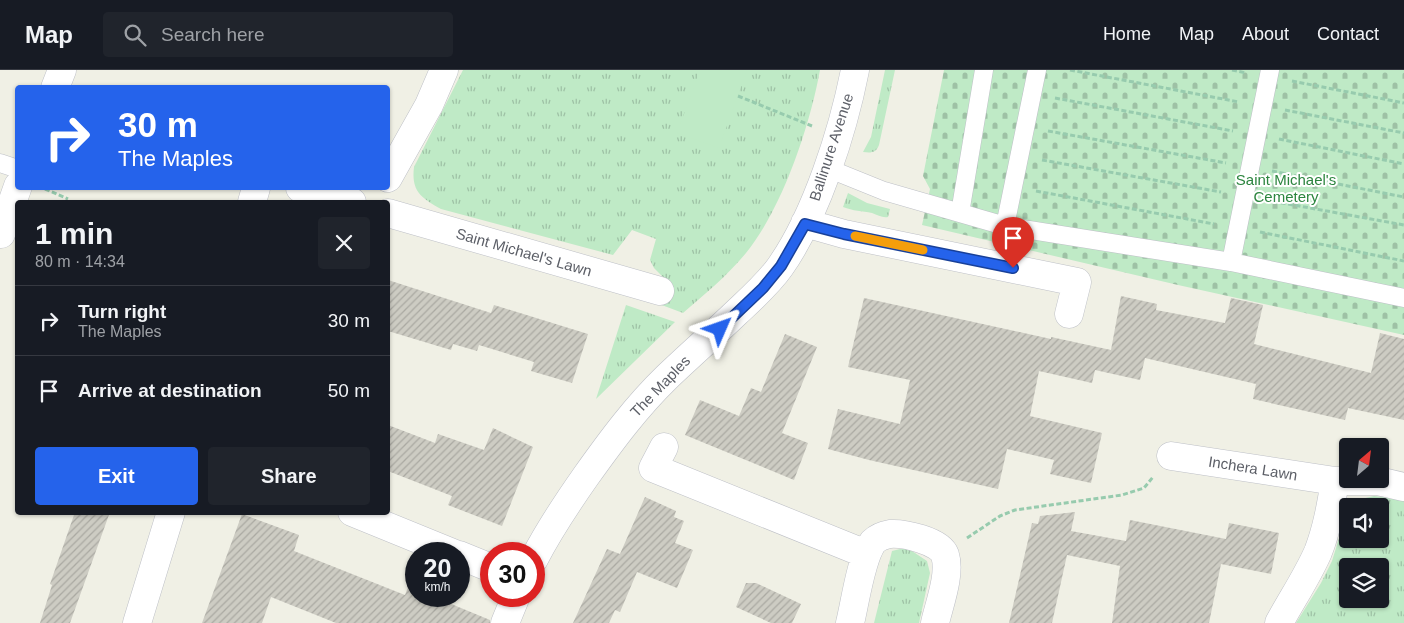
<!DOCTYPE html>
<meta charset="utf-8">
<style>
:root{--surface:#171b24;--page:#20242c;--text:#f1f3f6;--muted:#9ea1a6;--line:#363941;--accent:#2563eb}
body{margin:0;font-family:Helvetica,sans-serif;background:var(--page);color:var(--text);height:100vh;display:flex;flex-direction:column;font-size:19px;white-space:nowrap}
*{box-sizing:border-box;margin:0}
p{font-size:16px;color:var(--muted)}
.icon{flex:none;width:28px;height:28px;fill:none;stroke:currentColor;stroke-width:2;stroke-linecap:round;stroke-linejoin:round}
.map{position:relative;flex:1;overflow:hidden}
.details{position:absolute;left:15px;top:130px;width:375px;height:315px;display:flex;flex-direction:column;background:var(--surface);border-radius:5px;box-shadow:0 1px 4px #0004}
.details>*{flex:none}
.top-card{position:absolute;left:15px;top:15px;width:375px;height:105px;border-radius:5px;box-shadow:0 1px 4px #0004;background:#2563eb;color:#fff;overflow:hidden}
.needle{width:32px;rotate:28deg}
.controls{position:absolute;left:1339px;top:368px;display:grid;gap:10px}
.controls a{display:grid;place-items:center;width:50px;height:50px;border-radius:5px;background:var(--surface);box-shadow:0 1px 4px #0004;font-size:25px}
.speed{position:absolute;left:405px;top:472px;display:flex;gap:10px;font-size:25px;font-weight:700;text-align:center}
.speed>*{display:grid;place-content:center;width:65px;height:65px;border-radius:50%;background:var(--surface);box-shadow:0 1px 4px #0004;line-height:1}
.speed small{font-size:12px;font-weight:400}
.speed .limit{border:8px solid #d22;background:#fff;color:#111}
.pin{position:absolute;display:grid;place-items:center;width:42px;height:42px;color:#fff;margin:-51px -21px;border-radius:50% 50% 50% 0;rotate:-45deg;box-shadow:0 0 5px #0007}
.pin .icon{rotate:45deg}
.me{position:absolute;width:55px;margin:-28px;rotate:47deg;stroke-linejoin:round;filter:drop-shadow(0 0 4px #0008)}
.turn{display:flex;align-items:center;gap:18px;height:105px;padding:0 20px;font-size:22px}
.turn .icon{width:65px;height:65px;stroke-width:2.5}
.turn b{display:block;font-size:35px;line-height:42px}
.round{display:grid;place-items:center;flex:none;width:52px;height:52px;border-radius:5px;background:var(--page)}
.summary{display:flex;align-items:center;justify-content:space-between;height:85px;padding:0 20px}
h1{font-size:30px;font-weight:700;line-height:38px}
.action{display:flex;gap:10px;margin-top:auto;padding:10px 20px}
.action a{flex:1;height:58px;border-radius:5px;background:var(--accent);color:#fff;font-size:20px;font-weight:700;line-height:58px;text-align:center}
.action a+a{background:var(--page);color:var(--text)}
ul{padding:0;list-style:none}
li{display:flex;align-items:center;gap:15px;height:70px;padding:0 20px;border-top:1px solid var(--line)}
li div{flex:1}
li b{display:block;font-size:19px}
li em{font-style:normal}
header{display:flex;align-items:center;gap:30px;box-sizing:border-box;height:70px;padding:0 25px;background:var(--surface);border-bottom:1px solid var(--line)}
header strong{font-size:24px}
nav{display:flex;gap:28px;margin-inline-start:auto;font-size:18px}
.search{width:350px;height:45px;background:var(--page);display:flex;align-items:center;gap:12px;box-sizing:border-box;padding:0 18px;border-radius:5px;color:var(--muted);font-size:19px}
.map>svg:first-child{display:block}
</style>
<header>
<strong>Map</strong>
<div class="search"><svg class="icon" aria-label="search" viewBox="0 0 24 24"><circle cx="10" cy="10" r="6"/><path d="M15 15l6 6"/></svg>Search here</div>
<nav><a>Home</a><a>Map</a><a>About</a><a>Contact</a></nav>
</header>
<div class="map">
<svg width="1404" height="553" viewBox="0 0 1404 553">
<defs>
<pattern id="grass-tufts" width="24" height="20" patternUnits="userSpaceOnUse" patternTransform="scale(1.25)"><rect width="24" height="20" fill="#bfeac6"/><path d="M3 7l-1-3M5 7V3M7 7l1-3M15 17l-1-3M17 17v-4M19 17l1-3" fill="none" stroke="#9ec1a5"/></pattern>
<pattern id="cemetery-stones" width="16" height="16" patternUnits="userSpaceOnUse" patternTransform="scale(1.25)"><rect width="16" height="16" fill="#bfeac6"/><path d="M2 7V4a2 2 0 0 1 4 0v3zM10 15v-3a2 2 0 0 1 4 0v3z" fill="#9ec1a5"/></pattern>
<pattern id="building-hatch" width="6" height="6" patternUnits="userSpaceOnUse" patternTransform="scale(1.25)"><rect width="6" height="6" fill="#cdccc3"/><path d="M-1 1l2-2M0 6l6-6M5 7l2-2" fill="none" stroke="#aaa9a2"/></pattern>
</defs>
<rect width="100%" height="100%" fill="#f0f0e5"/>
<path fill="url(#grass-tufts)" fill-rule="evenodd" d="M463 0H820C810 56 782 139 746 183 727 206 705 224 683 243L659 234 666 216 663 207 654 198 650 190 656 169 632 160 613 185 441 139C421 128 411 121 414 97Z
M885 0H895L879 75C876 83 871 83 863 82L871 67Z
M848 123 867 133 890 139 888 147C882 148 878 145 872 143 862 141 853 141 843 137Z
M626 235 675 252 596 329Z
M1374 426 1404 430V553H1296L1321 513 1332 491 1347 442 1348 469H1380V436H1350L1357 430ZM1348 496H1380V529H1348Z
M900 479H909L927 491 930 503 919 553H874L892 481Z"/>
<path fill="url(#cemetery-stones)" d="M944 0H1404V265L1178 215 922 155 930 119 923 106Z"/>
<path fill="#bfeac6" d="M700 0H747L719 78 677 63Z"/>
<path fill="url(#building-hatch)" d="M388 210 491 243 494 235 588 264 572 313 531 301 534 292 479 275 477 281 453 274 451 280 388 261Z
M1121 226 1157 234 1156 240 1225 253 1231 228 1263 235 1254 274 1371 303 1380 263 1404 269V350L1348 338 1345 350 1253 329 1256 314 1145 288 1140 310 1095 300 1092 313 1039 301 1030 346 1102 363 1091 413 1050 404 1054 390 1007 379 998 419 869 390 828 379 838 339 900 354 910 310 848 297 864 228 1051 269V267L1111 280Z
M785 264 817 277 782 363 808 373 794 410 685 365 700 330 739 346 751 318 761 322Z
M388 355 435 373 438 364 484 380 493 358 533 377 502 456 448 435 452 426 388 401Z
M645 427 676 441 674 447 684 451 675 473 693 480 677 518 637 502 620 542 615 540 609 553H573L607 479 620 484Z
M75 442H110L70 553H40L52 515 50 514Z
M1075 442 1071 461 1126 471 1130 450 1226 469 1229 453 1279 463 1271 504 1221 494 1209 553H1112L1120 496 1067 485 1052 553H1009L1032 453 1038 454 1040 446Z
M242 444 299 465 294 481 405 525 408 517 416 520V526H432L490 550V553H336L271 527 262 553H202Z
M746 513H756L801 534 792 553H771L736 537Z"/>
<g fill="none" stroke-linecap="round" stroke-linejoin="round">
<g stroke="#bec0c7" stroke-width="19">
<path id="service" d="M0 93 18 99
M827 98 884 121 1005 156 1231 192 1404 228
M960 143 984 0
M1005 156 1037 0
M1231 192 1270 0"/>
</g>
<g stroke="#bec0c7" stroke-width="29">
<path id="minor" d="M55 18 62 0
M388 108 429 35 444 0
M300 118 352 132
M252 132 256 118
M388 143 660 221
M805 153 844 164 1077 212 1069 244
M1 164 18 116
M664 377 653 398 866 484
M1171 386 1335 411H1378L1404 417
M352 442 455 484
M459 485 491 498
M534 489C549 460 567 433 586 406 611 371 636 337 667 307 690 285 713 265 736 243 752 228 768 214 780 197 816 146 843 61 855 0
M137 553 171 442
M505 553 516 526
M850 553C855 533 861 488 873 472 877 468 884 465 890 464 904 463 940 471 945 485 951 504 939 535 935 553
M1279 553C1292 529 1307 507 1318 482 1327 459 1331 435 1335 411"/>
</g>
<path stroke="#97cbae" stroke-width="3" stroke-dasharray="5 2.5" stroke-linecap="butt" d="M1070 0 1239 32
M1232 0 1246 3
M1292 11 1404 33
M738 26 812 56
M1055 28 1233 61
M1285 40 1404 63
M1048 61 1226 93
M1279 69 1404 94
M1042 90 1221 122
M1272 101 1404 127
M45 119 68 129
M1036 121 1214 154
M1266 130 1404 155
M1260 162 1404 191
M967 468 1000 446 1015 440 1122 425 1144 418 1153 407"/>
<use href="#service" stroke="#fff" stroke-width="18"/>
<use href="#minor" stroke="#fff" stroke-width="28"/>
</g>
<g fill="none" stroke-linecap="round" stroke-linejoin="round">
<g stroke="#184099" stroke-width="12">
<path id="route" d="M720 259 763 218 781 196 805 154 844 164 1013 198"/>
</g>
<use href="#route" stroke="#2563eb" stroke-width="9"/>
<path stroke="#f59e0b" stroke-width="9" d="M855 166 923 180"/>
</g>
<g text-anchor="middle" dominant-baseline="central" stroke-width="4" stroke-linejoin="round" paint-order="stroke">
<g font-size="15" fill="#5c5f67" stroke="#fff">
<text transform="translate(831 77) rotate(-72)">Ballinure Avenue</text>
<text transform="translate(524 182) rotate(16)">Saint Michael's Lawn</text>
<text transform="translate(660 316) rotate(-46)">The Maples</text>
<text transform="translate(1253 398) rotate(9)">Inchera Lawn</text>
</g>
<g font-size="15" fill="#2c853f" stroke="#fff">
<text x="1286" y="109">Saint Michael's<tspan x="1286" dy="17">Cemetery</tspan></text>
</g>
</g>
</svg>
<div class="controls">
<a><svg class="needle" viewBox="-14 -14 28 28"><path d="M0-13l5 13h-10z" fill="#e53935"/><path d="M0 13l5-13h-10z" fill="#9ea1a6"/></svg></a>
<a><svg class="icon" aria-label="sound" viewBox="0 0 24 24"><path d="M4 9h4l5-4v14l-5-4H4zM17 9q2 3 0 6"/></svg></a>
<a><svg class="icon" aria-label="layers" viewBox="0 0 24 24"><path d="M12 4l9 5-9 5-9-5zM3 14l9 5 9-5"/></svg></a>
</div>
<div class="speed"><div>20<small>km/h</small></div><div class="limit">30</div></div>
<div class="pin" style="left:1013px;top:198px;background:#d93025"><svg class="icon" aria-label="arrive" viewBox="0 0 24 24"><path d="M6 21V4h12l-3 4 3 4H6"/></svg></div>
<svg class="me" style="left:720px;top:259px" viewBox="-20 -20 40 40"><path d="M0-17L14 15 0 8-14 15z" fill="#2563eb" stroke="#fff" stroke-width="4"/></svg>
<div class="top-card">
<div class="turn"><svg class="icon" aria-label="right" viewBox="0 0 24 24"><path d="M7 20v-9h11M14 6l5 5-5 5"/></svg><div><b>30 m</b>The Maples</div></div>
</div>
<section class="details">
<div class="summary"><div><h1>1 min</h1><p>80 m · 14:34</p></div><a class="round"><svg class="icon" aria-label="close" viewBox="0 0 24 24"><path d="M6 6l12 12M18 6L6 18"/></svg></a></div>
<ul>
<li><svg class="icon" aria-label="right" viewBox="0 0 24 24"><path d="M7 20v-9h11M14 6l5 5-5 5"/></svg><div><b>Turn right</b><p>The Maples</p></div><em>30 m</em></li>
<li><svg class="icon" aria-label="arrive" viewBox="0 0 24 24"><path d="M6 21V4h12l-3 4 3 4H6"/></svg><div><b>Arrive at destination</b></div><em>50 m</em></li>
</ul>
<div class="action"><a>Exit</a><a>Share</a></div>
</section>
</div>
